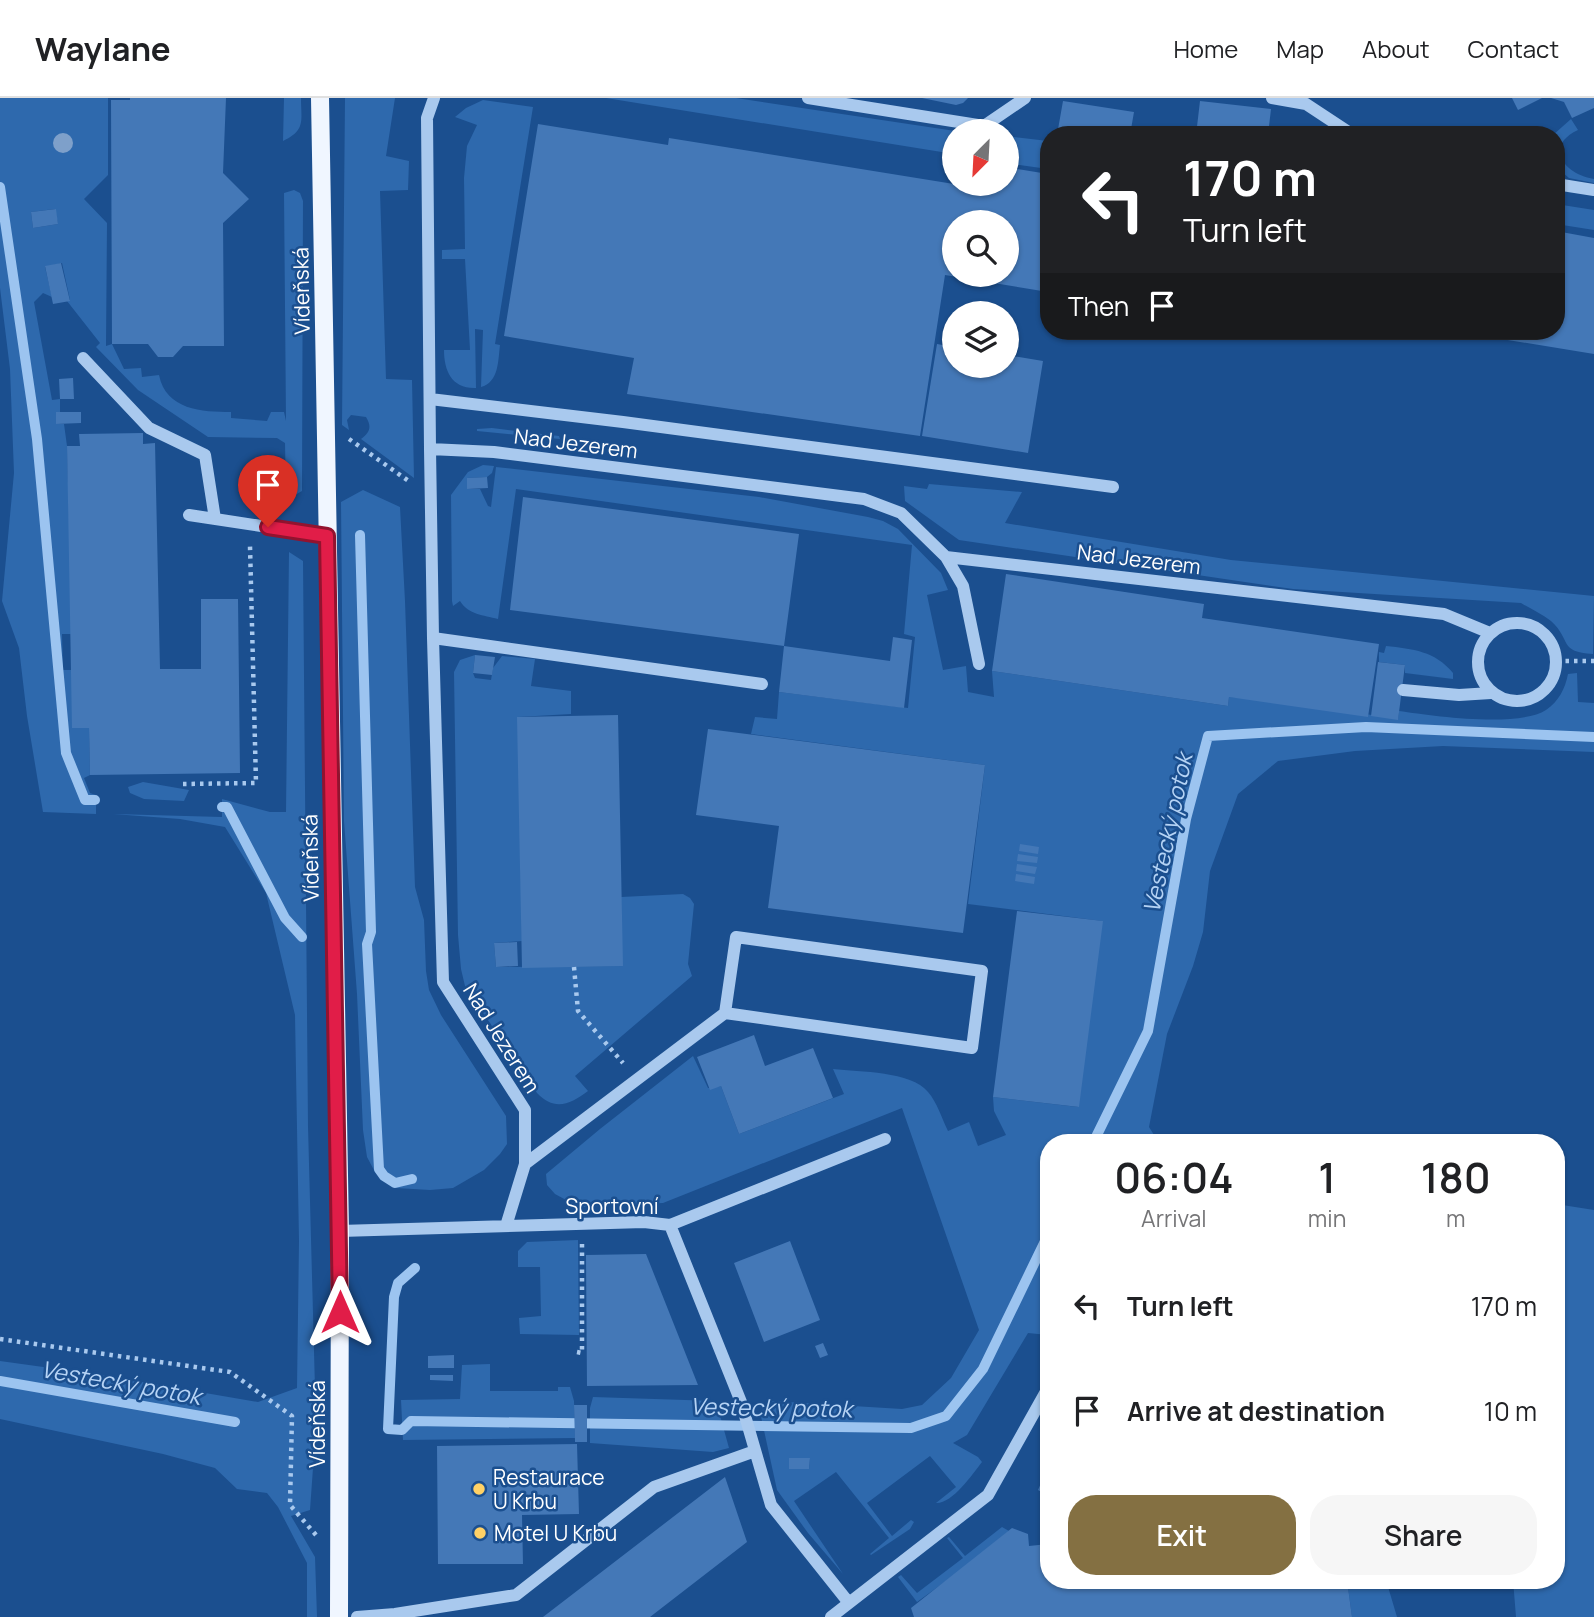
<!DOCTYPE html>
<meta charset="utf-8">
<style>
:root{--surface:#fff;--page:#f6f6f6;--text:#202124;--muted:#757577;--line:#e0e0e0;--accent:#847042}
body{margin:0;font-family:Manrope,sans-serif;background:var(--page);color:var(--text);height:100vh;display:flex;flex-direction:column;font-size:26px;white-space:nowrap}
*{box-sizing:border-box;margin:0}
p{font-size:23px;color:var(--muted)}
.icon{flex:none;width:38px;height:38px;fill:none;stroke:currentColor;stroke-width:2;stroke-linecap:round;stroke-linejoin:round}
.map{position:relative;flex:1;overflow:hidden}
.side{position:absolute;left:1040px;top:1036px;width:525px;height:455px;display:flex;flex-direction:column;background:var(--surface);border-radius:28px;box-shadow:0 2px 5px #0004}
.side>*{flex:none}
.banner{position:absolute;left:1040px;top:28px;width:525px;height:214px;border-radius:28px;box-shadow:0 2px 5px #0004;background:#202124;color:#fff;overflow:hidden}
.needle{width:46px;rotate:204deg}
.controls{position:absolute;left:942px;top:21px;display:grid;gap:14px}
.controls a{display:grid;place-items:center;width:77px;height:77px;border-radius:50%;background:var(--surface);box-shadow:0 2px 5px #0004;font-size:35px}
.pin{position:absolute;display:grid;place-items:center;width:60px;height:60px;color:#fff;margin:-72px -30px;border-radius:50% 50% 50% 0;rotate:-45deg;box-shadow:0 0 7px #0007}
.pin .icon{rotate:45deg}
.me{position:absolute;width:77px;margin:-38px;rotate:0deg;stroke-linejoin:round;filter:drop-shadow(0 0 5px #0008)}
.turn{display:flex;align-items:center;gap:24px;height:147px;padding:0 28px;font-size:32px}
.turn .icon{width:91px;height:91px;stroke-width:2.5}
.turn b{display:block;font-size:49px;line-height:60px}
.then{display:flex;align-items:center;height:66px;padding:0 28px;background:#0003;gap:14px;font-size:26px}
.eta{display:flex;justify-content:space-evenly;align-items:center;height:119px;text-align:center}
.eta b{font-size:42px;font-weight:600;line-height:49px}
.button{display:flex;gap:14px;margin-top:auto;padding:14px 28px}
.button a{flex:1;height:80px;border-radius:28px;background:var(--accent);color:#fff;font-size:28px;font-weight:600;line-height:80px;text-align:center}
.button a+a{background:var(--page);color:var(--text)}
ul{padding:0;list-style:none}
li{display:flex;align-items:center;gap:21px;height:105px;padding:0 28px}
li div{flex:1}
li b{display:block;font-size:26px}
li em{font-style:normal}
header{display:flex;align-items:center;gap:42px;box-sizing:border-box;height:98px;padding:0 35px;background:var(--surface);border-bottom:2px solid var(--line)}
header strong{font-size:33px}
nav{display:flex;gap:38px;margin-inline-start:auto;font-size:24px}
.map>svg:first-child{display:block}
</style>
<header>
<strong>Waylane</strong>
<nav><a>Home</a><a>Map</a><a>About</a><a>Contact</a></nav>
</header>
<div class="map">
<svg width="1594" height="1519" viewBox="0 0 1594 1519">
<rect width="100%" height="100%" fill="#1b4f8f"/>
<path fill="#2e69ad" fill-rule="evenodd" d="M0 0H108V77L84 101 107 125 106 248 112 246 124 271 141 270 142 279 159 277C166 312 202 314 231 314V320L267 323 271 314H284L286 323 284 95 294 92 300 95 303 103 302 393 295 397 286 399 285 345 277 340 208 339 138 292 96 249 100 245 67 203 70 202 62 165 45 169 52 199 43 195 34 204 52 302 60 301V314L56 326H64L67 348 72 536H62L63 572H72L89 630 90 677 84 680 90 695 96 697V716L43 714 27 618 19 550 2 503 14 375 10 271 0 190ZM55 111 58 126 33 130 31 114Z
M284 0H301C301 23 306 32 283 43Z
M345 0H395L386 58 409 63 408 92 380 93 386 281 412 282 414 380 361 341C370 334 372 329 366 319L351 317 347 322 349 332 342 327Z
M606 0H736L955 33 954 56Z
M483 2 533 9 495 246 500 247C498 263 499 284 481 289L483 232 475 231 476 290C452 291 444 273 444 252H470L465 161H442V152L465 151 464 80 467 48 477 27 455 19 466 10Z
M1571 21 1578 32C1542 49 1566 77 1594 81V85L1569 80 1556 69V37H1553Z
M1006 38 1048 43V71L1006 65Z
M1556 106 1594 112V132L1556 126Z
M492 330 559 338 560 341 477 333V331Z
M483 367 494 368 492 375 487 379 467 380V391H480L488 408 491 409 496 369 759 399 868 419 883 423 898 431 941 475 948 492 927 497 943 572 966 568 968 594 994 599 992 573 1228 608 1229 599 1267 601 1398 621 1399 613C1433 618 1518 630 1546 612 1559 603 1565 591 1568 576L1577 575 1578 604 1594 605V654L1443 648 1355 653 1278 663 1238 696 1210 773 1203 834 1193 868 1167 936 1149 1029 1159 1045H1048V1237L1028 1235 967 1337 953 1345 978 1359 982 1364C972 1377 952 1406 936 1405L956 1389 930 1358 867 1405 892 1438 911 1422 914 1424 910 1431 871 1457 870 1456 889 1440 836 1374 794 1403 843 1476 808 1435 777 1392 760 1314 771 1303 902 1311 922 1307 951 1280 979 1232 902 1010 663 1105 579 1109 555 1096 547 1087 546 1076 600 1031 693 958 708 990 721 988 739 1036 844 996 833 971C860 974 911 973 928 994 937 1004 942 1021 948 1033L969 1024 978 1048 1006 1037 994 1013 993 999 1078 1009 1102 823 968 806 985 667 751 636 755 619 777 621 779 594 908 610 915 539 904 536 912 447 516 391 498 521C483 517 469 517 460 503L453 508 452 503 451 397 468 374ZM789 1360H810L809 1371H789Z
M929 386 1022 394 1005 425 1231 462 1594 498 1593 556C1558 554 1572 542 1551 523 1542 516 1531 511 1521 505L1293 491 959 442 905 403 904 388 927 391Z
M363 392 400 409 405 503 415 789 424 822 426 873 429 892 441 917 506 1018 507 1046 500 1056 484 1072 453 1090 430 1092 396 1090 375 1074 367 1059 363 1032 357 896 344 723 341 404Z
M289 454 303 463 308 1028 316 1328 310 1412 291 1418 315 1459 317 1519H307V1465L278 1409 267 1395 237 1391 215 1370 163 1356 0 1321V1263L101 1277 258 1304 297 1290 299 1143 295 917 266 795 225 729 180 721 113 716 222 719V701L270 714H286Z
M1386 548C1413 551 1435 553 1453 575V581L1405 575V567L1379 564V554L1384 555Z
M475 557 473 575 475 580 491 582 493 570 502 558 535 561 531 588 571 593V616L518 619 522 843 494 845 496 869 622 868 621 799 683 796 690 800 694 806 688 866 692 878 575 978 588 993C570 1007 554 1013 537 995L465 888 461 871 458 837 454 574 460 562Z
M143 684 189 692 184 703 144 701 130 695 128 689Z
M1556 1106 1594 1112V1519H1516L1513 1482H1556Z
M578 1142 579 1237 520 1236 519 1220 541 1218 540 1169H518V1153L527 1144Z
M490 1266V1293H558V1289H570L574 1303 575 1340 403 1342 401 1302 460 1301 462 1267Z
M593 1299 716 1303 729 1350 713 1354 590 1345V1310Z
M1002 1429 1009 1433 957 1475 917 1504 898 1479 901 1477 917 1495 963 1460 947 1440 949 1439 965 1458Z
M1347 1482H1386L1397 1519H1352Z"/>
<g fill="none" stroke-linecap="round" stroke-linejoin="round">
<path stroke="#9cc4f0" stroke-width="10" d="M0 89 37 341 66 655 85 702H95
M360 437 371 834 367 846 379 1071 384 1078 395 1085 412 1081
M222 709H227L285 820 302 839
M1093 1045 1148 933 1186 721 1208 638 1366 629 1594 639
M415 1170 398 1185 394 1199 388 1331 402 1332 411 1323 911 1330 946 1318 983 1271 1048 1137
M0 1283 235 1324"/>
</g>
<path fill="#4478b7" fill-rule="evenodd" d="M130 0H226L223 75 249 101 223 125 224 248H183L173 259H158L148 246H112L111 2H130Z
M922 0H968L963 5 956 7Z
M1512 0H1542L1518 12Z
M1551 0H1594V10L1572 20 1564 4Z
M1063 3 1134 14 1130 37H1057Z
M1200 3 1271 11 1268 37H1196Z
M538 26 668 47 669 40 960 87 1006 86V69L1048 76V194L945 177 920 338 627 296 634 260 504 238ZM954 124H1006V177H954Z
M56 111 58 126 33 130 31 114Z
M1556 133 1594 140V256L1459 234 1556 233Z
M61 165 70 203 53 206 45 168Z
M937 246 954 249V268H1006V257L1043 263 1028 355 922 338Z
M73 280 74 301H60L59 281Z
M56 314H81V325L56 326Z
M143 335V346L155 345 160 571H201V501H238L240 675 90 677 89 630H72L67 348H80L79 336Z
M487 379 488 390 467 391V380Z
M523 399 799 436 784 548 510 512Z
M1006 476 1204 506 1202 520 1379 546 1368 619 1229 599 1228 608 992 573Z
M893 539 912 542 904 610 779 594 784 548 890 563Z
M475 557 495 559 492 577 473 575Z
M1378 564 1405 567 1398 622 1371 618Z
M618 617 623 868 522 870 517 619Z
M708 631 985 667 963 835 768 810 779 728 696 717Z
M1020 746 1039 749 1038 756 1019 753Z
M1018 756 1038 759 1037 765 1017 763Z
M1017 766 1037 769 1035 776 1016 773Z
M1016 776 1035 779 1034 786 1015 783Z
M1017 813 1103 823 1079 1009 993 999Z
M517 844 518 868 496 869 494 845Z
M754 937 765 968 813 950 833 1000 739 1036 721 988 710 992 697 959Z
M790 1143 820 1222 764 1244 734 1165Z
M646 1156 698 1287 587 1288 586 1157Z
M823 1245 828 1257 820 1260 815 1248Z
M454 1257V1270H428V1258Z
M430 1277H453V1283L430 1282Z
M574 1307H587V1344H575Z
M577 1346 579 1416 522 1417 523 1466H438L437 1348Z
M789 1360H810L809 1371H789Z
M1048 1369V1398L1038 1392Z
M725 1379 747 1444 650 1519H543Z
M1012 1430 1028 1436 1029 1448 1048 1446V1482H1347L1352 1519H914L911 1510Z"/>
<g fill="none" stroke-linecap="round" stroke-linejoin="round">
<path stroke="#a9c9ee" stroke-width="4.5" stroke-dasharray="3.5 5" stroke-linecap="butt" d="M349 341 410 384
M1557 563H1594
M183 686 256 685 250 448
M574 869 578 913 623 965
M0 1241 230 1274 292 1318 290 1407 316 1437
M577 1254 582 1255V1144"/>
<path stroke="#a9c9ee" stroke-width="12" d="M808 0 984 28 1025 0
M1272 0 1306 6 1353 37
M1556 86 1594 92
M83 260 149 330 205 357 215 421
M430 301 623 324 1113 389
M430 351 427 20 434 0
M189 417 327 438
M946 459 1444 516 1490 535
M1478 564a39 39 0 1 1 78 0a39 39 0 1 1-78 0Z
M433 540 762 586
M1403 592 1459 597 1491 595
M525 1066 725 915 972 950 982 873 736 839 725 915
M670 1127 885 1041
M506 1128 525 1066V1012L443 884 433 540 430 351 494 354 864 401 901 415 946 459 963 488 979 566
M340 1133 644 1124 670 1127 741 1304 771 1407 849 1505
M357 1519 395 1516 516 1497 654 1389 755 1353
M831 1519 988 1397 1048 1290"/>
<path stroke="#f0f6ff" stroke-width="18" d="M320 0 340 1133 339 1519"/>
</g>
<circle fill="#7ea0ca" cx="63" cy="45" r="10"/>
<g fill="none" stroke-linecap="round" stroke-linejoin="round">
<g stroke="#92132f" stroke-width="18">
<path id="route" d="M268 429 327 438 340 1214"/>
</g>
<use href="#route" stroke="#e11d48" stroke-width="12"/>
</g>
<g fill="#ffd166" stroke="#1b4f8f" stroke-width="2.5">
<circle cx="479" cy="1391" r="7"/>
<circle cx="480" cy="1435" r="7"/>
</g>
<g text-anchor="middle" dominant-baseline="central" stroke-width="5" stroke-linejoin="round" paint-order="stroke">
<g font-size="21" fill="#fff" stroke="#1b4f8f">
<text transform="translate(301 193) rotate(-91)">Vídeňská</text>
<text transform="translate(576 345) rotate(7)">Nad Jezerem</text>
<text transform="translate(1139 461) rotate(7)">Nad Jezerem</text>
<text transform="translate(310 760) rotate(-91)">Vídeňská</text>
<text transform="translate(502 940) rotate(58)">Nad Jezerem</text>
<text x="612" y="1108">Sportovní</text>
<text transform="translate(317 1326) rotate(-90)">Vídeňská</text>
</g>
<g font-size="21" fill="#fff" stroke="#1b4f8f" text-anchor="start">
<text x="493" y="1379">Restaurace<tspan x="493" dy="24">U Krbu</tspan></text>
<text x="494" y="1435">Motel U Krbu</text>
</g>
<g font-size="23" font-style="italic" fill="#b5d3f5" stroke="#1b4f8f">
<text transform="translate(1167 735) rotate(-78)">Vestecký potok</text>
<text transform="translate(121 1284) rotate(10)">Vestecký potok</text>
<text transform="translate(771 1309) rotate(1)">Vestecký potok</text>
</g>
</g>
</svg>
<div class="controls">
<a><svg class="needle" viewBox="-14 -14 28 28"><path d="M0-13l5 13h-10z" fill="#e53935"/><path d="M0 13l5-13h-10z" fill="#757577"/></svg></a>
<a><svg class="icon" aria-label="search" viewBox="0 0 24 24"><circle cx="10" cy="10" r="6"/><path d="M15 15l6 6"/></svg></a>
<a><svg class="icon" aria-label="layers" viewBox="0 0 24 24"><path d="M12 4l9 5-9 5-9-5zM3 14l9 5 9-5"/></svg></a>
</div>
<div class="pin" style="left:268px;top:429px;background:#d93025"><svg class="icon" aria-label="arrive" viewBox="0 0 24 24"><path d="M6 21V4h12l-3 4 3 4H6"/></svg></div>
<svg class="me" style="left:340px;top:1214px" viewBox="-20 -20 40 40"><path d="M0-17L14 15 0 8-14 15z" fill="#e11d48" stroke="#fff" stroke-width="4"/></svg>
<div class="banner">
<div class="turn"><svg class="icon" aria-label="left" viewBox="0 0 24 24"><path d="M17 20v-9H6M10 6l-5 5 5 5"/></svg><div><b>170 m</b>Turn left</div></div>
<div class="then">Then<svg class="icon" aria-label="arrive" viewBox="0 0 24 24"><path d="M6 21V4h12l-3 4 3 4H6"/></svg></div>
</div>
<section class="side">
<div class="eta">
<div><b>06:04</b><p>Arrival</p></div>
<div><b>1</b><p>min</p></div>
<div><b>180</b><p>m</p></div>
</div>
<ul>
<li><svg class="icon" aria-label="left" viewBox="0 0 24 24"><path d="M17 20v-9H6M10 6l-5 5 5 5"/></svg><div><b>Turn left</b></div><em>170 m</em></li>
<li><svg class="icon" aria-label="arrive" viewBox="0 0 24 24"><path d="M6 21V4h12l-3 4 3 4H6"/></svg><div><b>Arrive at destination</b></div><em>10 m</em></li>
</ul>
<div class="button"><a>Exit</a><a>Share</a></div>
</section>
</div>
